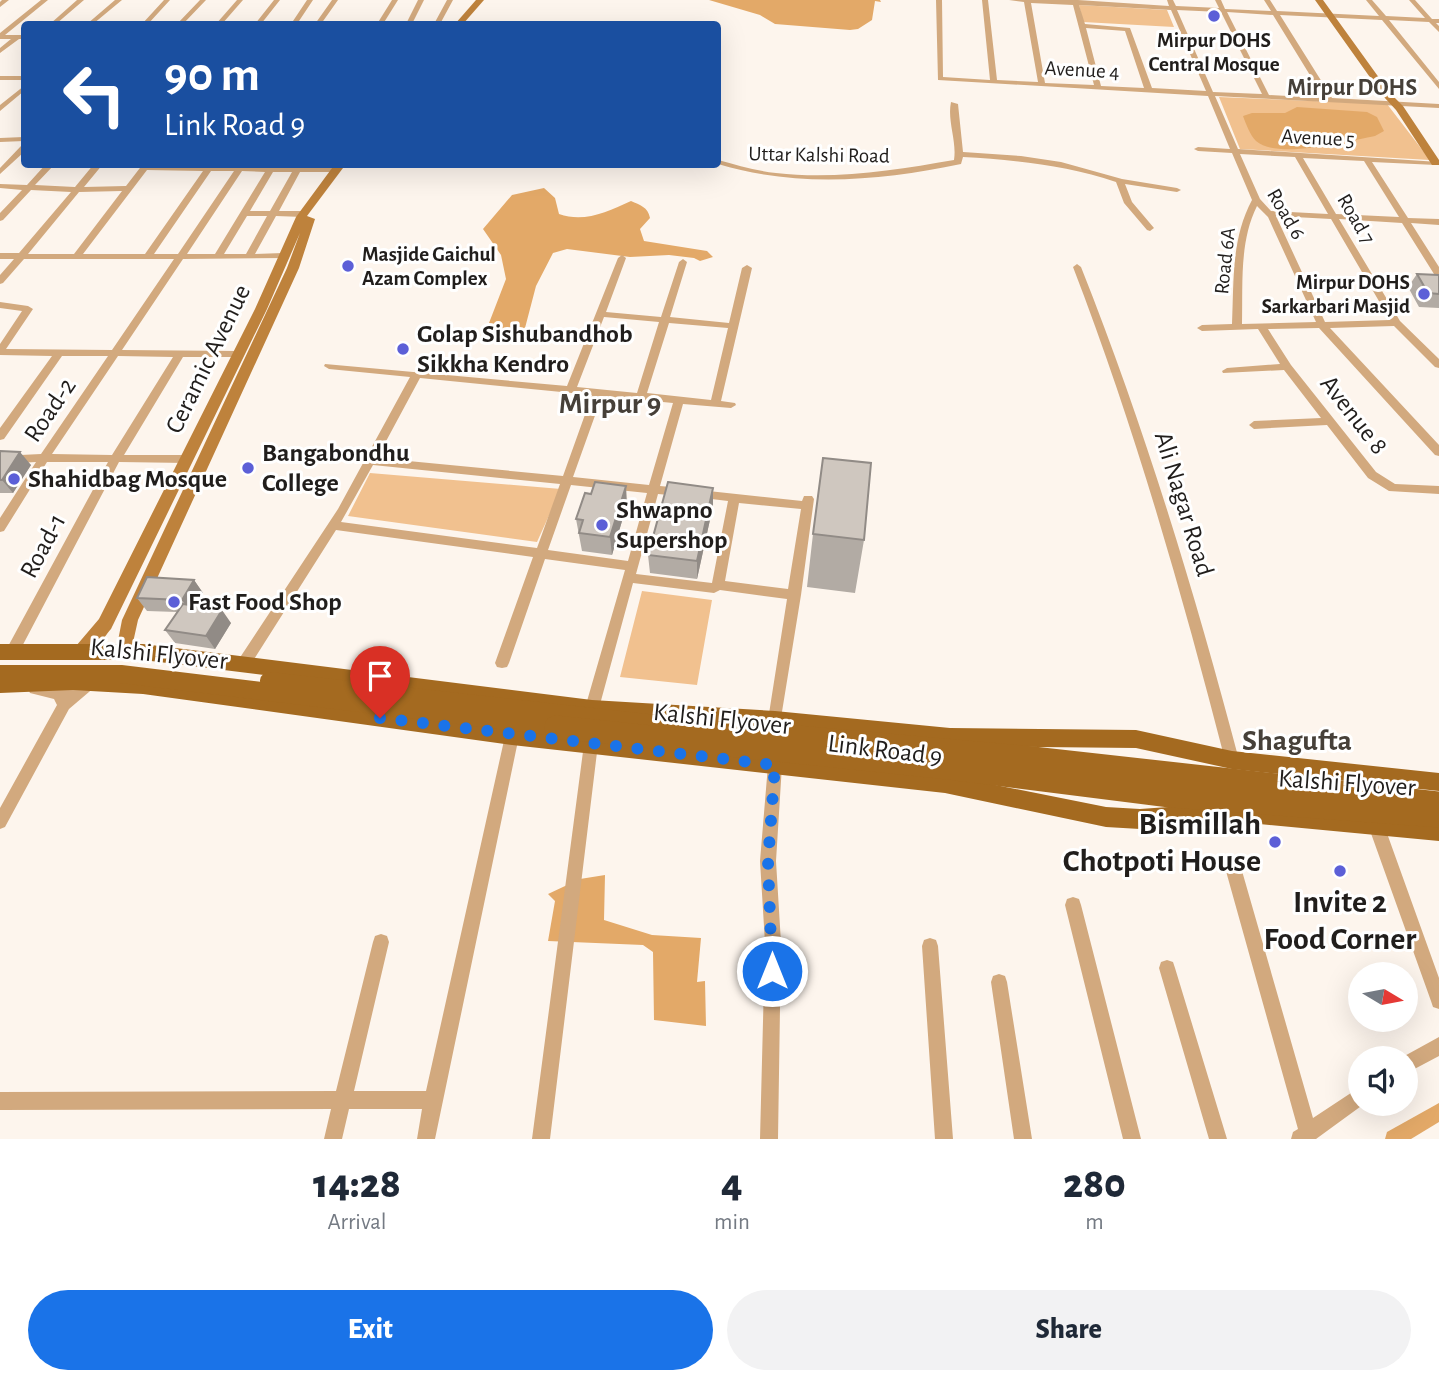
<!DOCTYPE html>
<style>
:root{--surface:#fff;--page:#f2f2f3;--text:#1f2937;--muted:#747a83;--accent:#1a73e8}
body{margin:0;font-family:"Alegreya Sans",sans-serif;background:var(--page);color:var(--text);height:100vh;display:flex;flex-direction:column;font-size:26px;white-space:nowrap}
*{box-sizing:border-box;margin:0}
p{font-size:23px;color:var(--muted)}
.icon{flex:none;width:38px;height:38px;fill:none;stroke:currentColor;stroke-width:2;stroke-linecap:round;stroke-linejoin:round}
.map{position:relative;height:1139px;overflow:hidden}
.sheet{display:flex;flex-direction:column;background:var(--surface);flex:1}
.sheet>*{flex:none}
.top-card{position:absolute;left:21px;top:21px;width:700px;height:147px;border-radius:7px;box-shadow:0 7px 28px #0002;background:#1a4fa0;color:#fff;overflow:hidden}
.needle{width:46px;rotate:100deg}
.fabs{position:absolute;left:1348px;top:962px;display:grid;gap:14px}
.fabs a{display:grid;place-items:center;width:70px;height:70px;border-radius:50%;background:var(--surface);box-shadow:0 7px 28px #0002;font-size:35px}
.pin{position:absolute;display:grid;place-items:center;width:60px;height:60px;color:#fff;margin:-72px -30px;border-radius:50% 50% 50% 0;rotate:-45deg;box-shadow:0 0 7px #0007}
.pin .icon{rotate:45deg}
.me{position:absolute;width:77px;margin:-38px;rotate:0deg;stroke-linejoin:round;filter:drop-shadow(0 0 5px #0008)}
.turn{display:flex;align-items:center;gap:24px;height:147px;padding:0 28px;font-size:32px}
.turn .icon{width:91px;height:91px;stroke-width:2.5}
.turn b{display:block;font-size:49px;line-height:60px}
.eta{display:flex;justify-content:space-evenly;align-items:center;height:119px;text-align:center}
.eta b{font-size:42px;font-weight:800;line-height:49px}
.cta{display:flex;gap:14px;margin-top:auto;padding:14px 28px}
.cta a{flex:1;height:80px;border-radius:42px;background:var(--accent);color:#fff;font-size:28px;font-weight:800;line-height:80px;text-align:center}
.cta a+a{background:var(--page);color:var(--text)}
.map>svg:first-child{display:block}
</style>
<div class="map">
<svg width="1439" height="1139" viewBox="0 0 1439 1139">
<rect width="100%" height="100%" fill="#fdf5ed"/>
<path fill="#f1c18f" d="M1079 5 1167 10 1174 27 1083 22Z
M1219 97 1387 104 1430 160 1240 149Z
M370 473 561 489 537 542 348 516Z
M642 591 712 600 697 685 620 677Z"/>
<path fill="#e3a968" d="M709 0H880L881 2 875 1 872 20 858 29 850 30 775 24 760 15Z
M1297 107 1367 112 1377 117 1384 131 1375 136C1349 141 1277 160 1256 141 1250 135 1246 124 1243 116L1252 113H1285Z
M544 188 555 198 559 214C584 223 607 212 631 201 640 205 648 207 650 218L640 229 644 241 707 251 713 257 700 261 694 258 669 255 630 257 567 249 553 253 536 286 525 328 516 344 484 336 506 279 501 255 483 229 512 195Z
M605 875 604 920 652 935 701 938 697 982 705 981 706 1026 654 1020 653 952 643 945 548 941 555 901 548 894 580 879Z"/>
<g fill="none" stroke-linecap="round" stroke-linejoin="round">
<path fill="#e3a968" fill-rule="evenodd" d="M1439 1103V1122L1411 1139H1385L1387 1132Z"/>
<path fill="#d2a97e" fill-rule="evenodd" d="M2 0H9L0 7V2Z
M41 0H48L5 35H24V39H19L0 53V48L11 39H0V33Z
M77 0H84L56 24H50Z
M115 0H122L93 24H87Z
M164 0H170L148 24H142Z
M200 0H206L183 24H177Z
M237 0H243L222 24H216Z
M274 0H280L261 24H255Z
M307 0H313L297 24H291Z
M332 0H338L321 24H315Z
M392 0H398L383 24H377Z
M418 0H424L412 24H406Z
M447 0H453L440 24H434Z
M936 0H942L943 77 990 80 982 0H988L997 80 1038 82 1024 2 1009 0H1078L1169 6 1167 0H1173L1176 6 1219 8 1215 0H1221L1225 9 1271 11 1264 0H1270L1277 11 1379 16 1366 0H1372L1386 16 1425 18 1409 0H1415L1432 19H1439V23H1436L1439 26V32L1429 22 1389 20 1439 82V89L1382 20 1280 15 1332 98 1439 104V108L1215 96 1238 149 1439 162V165H1436L1372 162 1408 218 1439 219V225L1411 223 1439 267V277L1434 274 1402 223 1339 219 1400 321 1439 359V368L1435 367 1394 326 1330 328 1439 445V456L1435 455 1319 328 1268 329 1291 365 1376 472 1395 484 1439 486V494L1389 491 1368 478 1327 425 1254 429 1249 425 1254 421 1321 418 1284 370 1223 373 1222 371 1227 368 1280 364 1258 329 1202 331 1197 328 1202 325 1232 324C1234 282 1231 239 1252 200L1232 153 1198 151 1194 149 1198 147 1230 149 1208 96 938 80ZM1031 3 1073 5 1094 85 1045 83ZM1079 5 1171 10 1206 91 1152 88 1130 28 1085 24ZM1177 10 1221 12 1262 94 1213 92ZM1227 12 1273 15 1324 98 1269 95ZM1086 28 1125 31 1144 88 1101 86ZM1240 154 1295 157 1328 214 1271 211 1260 199ZM1303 158 1364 161 1399 217 1336 214ZM1257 206 1268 217 1316 322 1242 324C1243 285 1239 242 1257 206ZM1276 216 1331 219 1390 320 1325 322Z
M0 76H24V80H0Z
M24 86V91L0 111V105Z
M951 102 958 104 963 152 1021 156 1061 162 1122 179 1177 188 1181 190 1177 192 1125 184 1132 202 1154 228 1150 231 1147 230 1124 203 1116 182C1066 165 1015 160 963 157L961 164C880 181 797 188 718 164V160C737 165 756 171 776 173 835 180 896 170 954 160 957 141 947 121 951 102Z
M24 137V141L0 142V138Z
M21 146H24V152L0 174V168Z
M46 164H55L35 185 75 187 94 164H103L84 187 126 186 143 164 237 167 239 164H247L245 167 337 168 341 170 337 172H300L279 211H303L307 214 303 217 276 216 255 254 283 253 287 256 286 258 183 259 122 350 236 351 241 354 236 357H183L124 455H187L193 459 187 463 119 462 17 656 12 657 7 656 5 652 108 462H47L4 531 0 532V518L36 462 0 464V456L41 454 108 356H62L4 439 0 440V428L52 356 0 355V344L22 311 0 308V302L28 306 33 309 6 349 112 350 174 259H24L3 283 0 284V275L14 259H0V253H19L71 192 31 190 3 220 0 221V213L22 190 0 188V184L27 185ZM147 170 203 171 145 254H83ZM211 171H234L178 254H154ZM242 171 265 172 215 254H187ZM273 172H292L270 211H250ZM122 191 74 254H28L79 192ZM247 216H267L246 254H224ZM118 356 173 357 112 455 52 454Z
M622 255 626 258 606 312 661 317 679 262 683 259 687 262 670 317 729 323 742 268 747 265 752 268 721 401 735 403 736 405 731 408 683 404 660 486 681 488 687 492 681 496 658 494 636 574 712 583 728 501 695 497 693 494 695 491 699 490 802 501 804 496H812L814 499 801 595 780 724 775 726 770 724 768 720 787 599 720 590 714 593 633 583 599 708 597 712 592 714 587 712 585 708 625 570 545 559 509 663 507 667 502 668 497 667 495 663 533 557 336 530 249 667 244 668 239 667 237 663 239 659 338 509 410 377 329 369 324 366 325 364 567 386 618 258ZM604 317 659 322 637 393 577 387ZM669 323 728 328 711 400 647 393ZM420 378 592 395 563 476 377 458ZM602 396 673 403 649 485 573 477ZM373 465 560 484 537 548 341 522ZM571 485 647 493 628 561 548 550ZM739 503 801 509 788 589 725 581Z
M1077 264 1081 267C1145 428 1195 593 1239 760L1237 765 1232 766 1227 765 1225 760C1182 593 1135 428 1073 267Z
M73 676 78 678 79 684 91 676 96 678 98 682 96 686 69 709 5 827 0 829V808L57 705 54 699 30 693 28 689 30 685 35 683 63 690 68 678Z
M512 730 517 732 519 736 435 1139H417L422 1109H349L342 1139H324L331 1109 0 1110V1092L336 1091 373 942 375 936 381 934 387 936 389 942 354 1091H426L505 736 507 732Z
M591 738 596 740 598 744 550 1139H532L584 744 586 740Z
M775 759 780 760 782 765 776 861 781 943 778 1139H760L765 943 760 861 768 765 770 760Z
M1376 818 1381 820 1384 825 1439 978V1009L1433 1007 1431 1001 1368 825 1371 820Z
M1232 857 1237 859 1240 864 1313 1118 1360 1087V1104H1364L1316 1139H1291L1293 1132 1298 1129 1224 864 1227 859Z
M1073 897 1079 899 1081 905 1141 1139H1123L1065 905 1067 899Z
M930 938 936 940 938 946 953 1139H935L922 946 924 940Z
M1167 960 1173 962 1175 968 1227 1139H1209L1159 968 1161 962Z
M999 974 1005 976 1007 982 1032 1139H1014L991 982 993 976Z
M1439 1037V1056L1405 1074V1059H1399Z"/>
<path fill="#be823c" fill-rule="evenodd" d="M476 0H484L463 24H455Z
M1315 0H1323L1390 93 1403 106 1439 160V165H1432L1396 110 1384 97Z
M335 164H346L307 216 315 219 299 268 138 620 130 656 124 658 118 656 116 651 122 620 287 268 300 233 267 309 111 629C102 639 91 661 76 656L74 651 76 646 99 619 255 309 296 217Z"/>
<path fill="#a46a20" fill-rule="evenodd" d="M0 644H143L592 700 775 711 950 728 1136 730 1232 751 1439 773V791L1232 769 1136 748 950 746 775 729 592 716 143 660H0Z
M73 674 143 678 512 727 945 775 1106 807 1140 809 1239 802 1439 821V841L1239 822 1140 829 1106 827 945 793 512 745 143 694 73 690 0 693V677Z"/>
<path stroke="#a46a20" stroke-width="18" d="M0 674H121L573 729
M269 681 701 729"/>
<path stroke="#a46a20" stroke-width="23" d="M556 727 948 768 1170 796 1439 816
M686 727 1033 758 1439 803"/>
</g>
<path fill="#b2aba4" d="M1417 274 1439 275V308L1419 307 1408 287Z
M0 451 31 465 13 493H0Z
M713 488V506L697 579 650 573 648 555Z
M627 504 612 555 582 551 576 519Z
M813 534 864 540 855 593 807 587Z
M194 580 203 593 195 606 231 623 215 649 175 643 165 630 177 612 147 611 137 598Z"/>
<path fill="#918b86" d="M20 452 31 465 13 493 2 480Z
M626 486 627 504 612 555 610 537Z
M713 488V506L697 579V561Z
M194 580 203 593 191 613 182 600Z
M222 610 231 623 215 649 206 636Z"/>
<path fill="#cfc7bf" stroke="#918b86" stroke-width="2" d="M1417 274 1439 275V294L1428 293Z
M0 451 20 452 2 480H0Z
M823 458 871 463 864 540 813 534Z
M595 482 626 486 610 537 579 533 583 520 576 519 585 493 591 494Z
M668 482 713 488 697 561 648 555Z
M147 577 194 580 182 600 137 598Z
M183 604 222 610 206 636 165 630Z"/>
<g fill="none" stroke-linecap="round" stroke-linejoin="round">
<path stroke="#1a73e8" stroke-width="12" stroke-dasharray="0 21.6" d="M380 718 775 765 768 861 772 971"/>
</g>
<g fill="#5c5fd7" stroke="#fff" stroke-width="2.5">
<circle cx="1214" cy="16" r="7"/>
<circle cx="348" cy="266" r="7"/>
<circle cx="1424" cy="294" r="7"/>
<circle cx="403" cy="349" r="7"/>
<circle cx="248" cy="468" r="7"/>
<circle cx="14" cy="479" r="7"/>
<circle cx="602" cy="525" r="7"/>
<circle cx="174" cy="602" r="7"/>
<circle cx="1275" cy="842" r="7"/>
<circle cx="1340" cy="871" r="7"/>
</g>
<g text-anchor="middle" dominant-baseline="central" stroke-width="6" stroke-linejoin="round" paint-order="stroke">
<g font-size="21" font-weight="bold" fill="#211e1c" stroke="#fff">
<text x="1214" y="40">Mirpur DOHS<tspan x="1214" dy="24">Central Mosque</tspan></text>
<text x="362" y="254" text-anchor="start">Masjide Gaichul<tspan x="362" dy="24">Azam Complex</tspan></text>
<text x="1410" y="282" text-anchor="end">Mirpur DOHS<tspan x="1410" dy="24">Sarkarbari Masjid</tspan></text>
</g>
<g font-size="21" fill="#211e1c" stroke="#fff">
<text transform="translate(1082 70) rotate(3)">Avenue 4</text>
<text transform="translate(1318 138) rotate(3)">Avenue 5</text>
<text transform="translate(819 155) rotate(1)">Uttar Kalshi Road</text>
<text transform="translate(1286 214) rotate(60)">Road 6</text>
<text transform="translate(1356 219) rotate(60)">Road 7</text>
<text transform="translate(1225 261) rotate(-84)">Road 6A</text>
</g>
<g font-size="24" font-weight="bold" fill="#464039" stroke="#fff">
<text x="1352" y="88">Mirpur DOHS</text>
</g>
<g font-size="26" font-weight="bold" fill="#211e1c" stroke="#fff" text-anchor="start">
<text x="417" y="334">Golap Sishubandhob<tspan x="417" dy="30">Sikkha Kendro</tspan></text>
<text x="262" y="453">Bangabondhu<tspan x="262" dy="30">College</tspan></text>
<text x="28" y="479">Shahidbag Mosque</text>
<text x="616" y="510">Shwapno<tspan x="616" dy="30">Supershop</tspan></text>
<text x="188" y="602">Fast Food Shop</text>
</g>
<g font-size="26" fill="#211e1c" stroke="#fff">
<text transform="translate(208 359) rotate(-64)">Ceramic Avenue</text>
<text transform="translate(50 410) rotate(-56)">Road-2</text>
<text transform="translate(1354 415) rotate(52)">Avenue 8</text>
<text transform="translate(1184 504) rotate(73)">Ali Nagar Road</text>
<text transform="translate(43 546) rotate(-62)">Road-1</text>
<text transform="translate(159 654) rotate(6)">Kalshi Flyover</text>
<text transform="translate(722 719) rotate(6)">Kalshi Flyover</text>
<text transform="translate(885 750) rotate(7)">Link Road 9</text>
<text transform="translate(1347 783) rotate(4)">Kalshi Flyover</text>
</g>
<g font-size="30" font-weight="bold" fill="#464039" stroke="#fff">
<text x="610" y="404">Mirpur 9</text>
<text x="1297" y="741">Shagufta</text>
</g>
<g font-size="32" font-weight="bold" fill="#211e1c" stroke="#fff" text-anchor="end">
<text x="1261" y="824">Bismillah<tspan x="1261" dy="37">Chotpoti House</tspan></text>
<text x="1340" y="902" text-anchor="middle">Invite 2<tspan x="1340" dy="37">Food Corner</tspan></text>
</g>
</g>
</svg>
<div class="fabs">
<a><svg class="needle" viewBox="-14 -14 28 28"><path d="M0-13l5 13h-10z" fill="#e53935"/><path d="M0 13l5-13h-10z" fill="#747a83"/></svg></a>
<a><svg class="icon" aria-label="sound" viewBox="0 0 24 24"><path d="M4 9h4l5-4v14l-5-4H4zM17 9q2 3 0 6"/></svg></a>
</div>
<div class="pin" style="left:380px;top:718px;background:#d93025"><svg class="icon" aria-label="arrive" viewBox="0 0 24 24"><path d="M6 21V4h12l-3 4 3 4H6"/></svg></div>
<svg class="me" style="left:772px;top:971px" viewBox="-20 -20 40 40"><circle r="17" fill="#1a73e8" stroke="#fff" stroke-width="3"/><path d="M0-11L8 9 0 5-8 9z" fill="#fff"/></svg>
<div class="top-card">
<div class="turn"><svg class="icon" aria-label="left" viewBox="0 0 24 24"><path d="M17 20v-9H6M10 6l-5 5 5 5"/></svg><div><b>90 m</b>Link Road 9</div></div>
</div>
</div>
<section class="sheet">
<div class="eta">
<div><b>14:28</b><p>Arrival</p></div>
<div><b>4</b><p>min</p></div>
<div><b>280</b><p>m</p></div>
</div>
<div class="cta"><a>Exit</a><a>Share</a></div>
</section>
